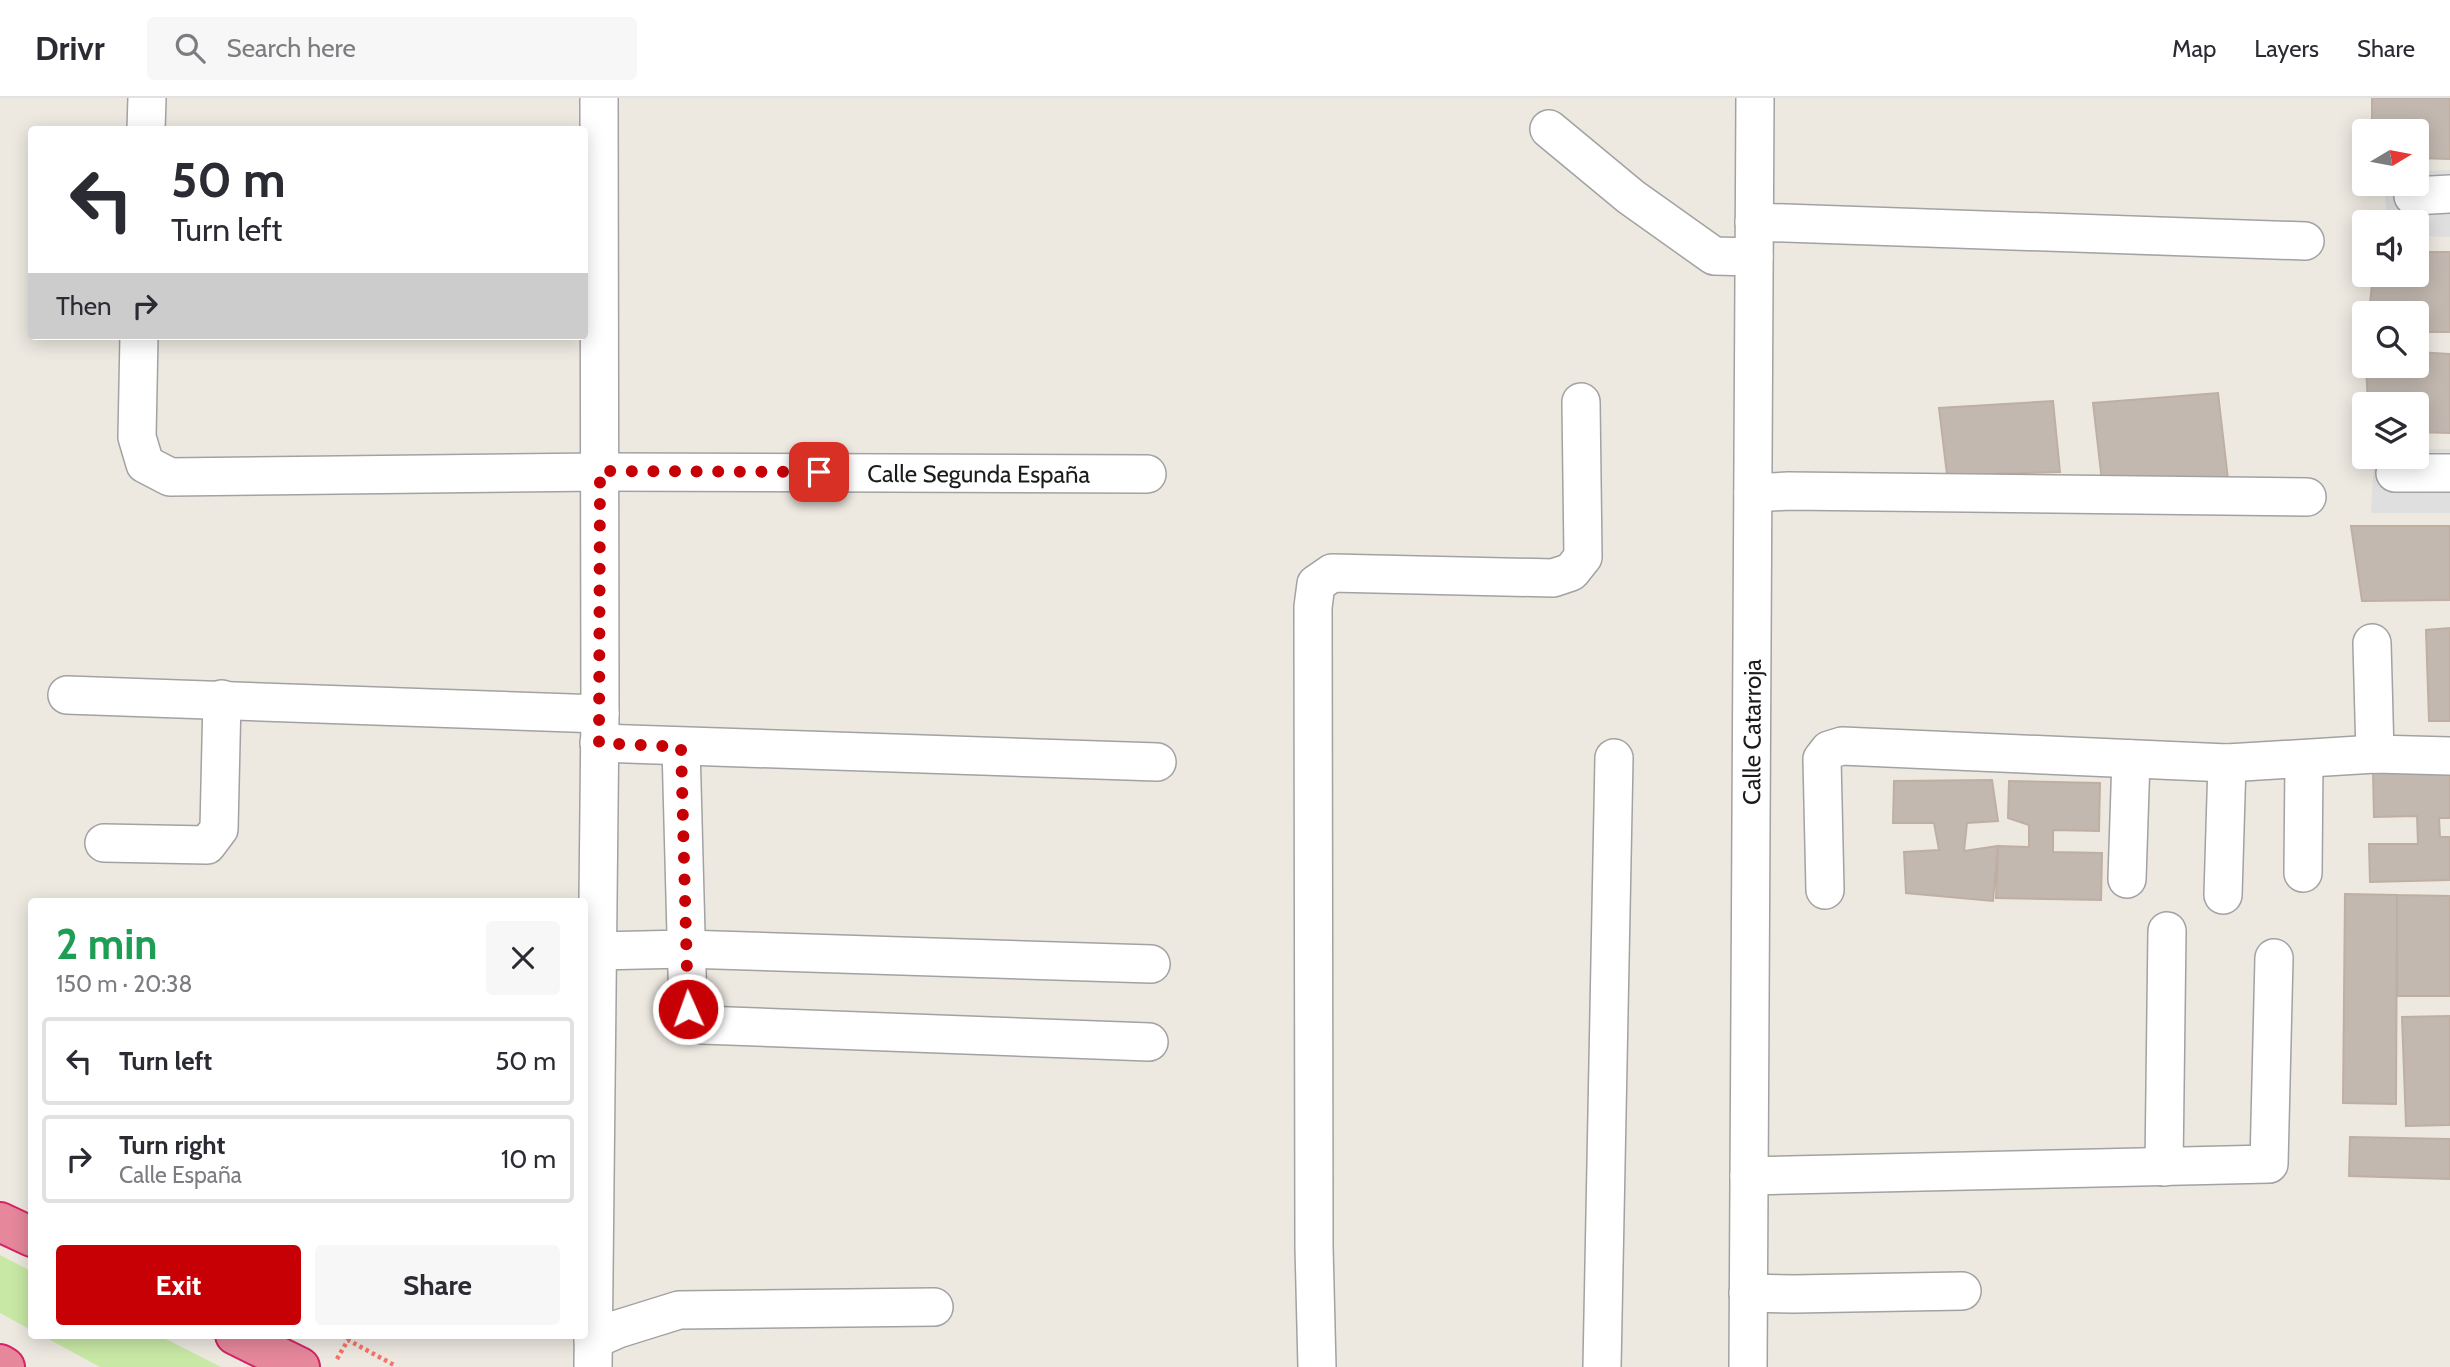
<!DOCTYPE html>
<meta charset="utf-8">
<style>
:root{--surface:#fff;--page:#f7f7f7;--text:#2b2b33;--muted:#7c7c81;--line:#e1e1e2;--accent:#c70005}
body{margin:0;font-family:Cabin,sans-serif;background:var(--page);color:var(--text);height:100vh;display:flex;flex-direction:column;font-size:26px;white-space:nowrap}
*{box-sizing:border-box;margin:0}
p{font-size:23px;color:var(--muted)}
.icon{flex:none;width:38px;height:38px;fill:none;stroke:currentColor;stroke-width:2;stroke-linecap:round;stroke-linejoin:round}
.map{position:relative;flex:1;overflow:hidden}
.side{position:absolute;left:28px;top:800px;width:560px;height:441px;display:flex;flex-direction:column;background:var(--surface);border-radius:7px;box-shadow:0 4px 18px #0003}
.side>*{flex:none}
.top-card{position:absolute;left:28px;top:28px;width:560px;height:214px;border-radius:7px;box-shadow:0 4px 18px #0003;background:#fff;color:var(--text);overflow:hidden}
.needle{width:46px;rotate:80deg}
.tools{position:absolute;left:2352px;top:21px;display:grid;gap:14px}
.tools a{display:grid;place-items:center;width:77px;height:77px;border-radius:7px;background:var(--surface);box-shadow:0 4px 18px #0003;font-size:35px}
.pin{position:absolute;display:grid;place-items:center;width:60px;height:60px;color:#fff;margin:-30px;border-radius:14px;box-shadow:0 4px 10px #0006}
.me{position:absolute;width:77px;margin:-38px;rotate:358deg;stroke-linejoin:round;filter:drop-shadow(0 0 5px #0008)}
.turn{display:flex;align-items:center;gap:24px;height:147px;padding:0 28px;font-size:32px}
.turn .icon{width:91px;height:91px;stroke-width:2.5}
.turn b{display:block;font-size:49px;line-height:60px}
.then{display:flex;align-items:center;height:66px;padding:0 28px;background:#0003;gap:14px;font-size:26px}
.round{display:grid;place-items:center;flex:none;width:74px;height:74px;border-radius:7px;background:var(--page)}
.headline{display:flex;align-items:center;justify-content:space-between;height:119px;padding:0 28px}
h1{font-size:42px;font-weight:700;line-height:52px;color:#1e9e55}
.button{display:flex;gap:14px;margin-top:auto;padding:14px 28px}
.button a{flex:1;height:80px;border-radius:7px;background:var(--accent);color:#fff;font-size:28px;font-weight:700;line-height:80px;text-align:center}
.button a+a{background:var(--page);color:var(--text)}
ul{padding:0;list-style:none}
li{display:flex;align-items:center;gap:21px;height:88px;margin:0 14px 10px;padding:0 14px;border:4px solid var(--line);border-radius:7px}
li div{flex:1}
li b{display:block;font-size:26px}
li em{font-style:normal}
header{display:flex;align-items:center;gap:42px;box-sizing:border-box;height:98px;padding:0 35px;background:var(--surface);border-bottom:2px solid var(--line)}
header strong{font-size:33px}
nav{display:flex;gap:38px;margin-inline-start:auto;font-size:24px}
.search{width:490px;height:63px;background:var(--page);display:flex;align-items:center;gap:18px;box-sizing:border-box;padding:0 24px;border-radius:7px;color:var(--muted);font-size:26px}
.map>svg:first-child{display:block}
</style>
<header>
<strong>Drivr</strong>
<div class="search"><svg class="icon" aria-label="search" viewBox="0 0 24 24"><circle cx="10" cy="10" r="6"/><path d="M15 15l6 6"/></svg>Search here</div>
<nav><a>Map</a><a>Layers</a><a>Share</a></nav>
</header>
<div class="map">
<svg width="2450" height="1269" viewBox="0 0 2450 1269">
<rect width="100%" height="100%" fill="#ede9e1"/>
<path fill="#c8e8a5" d="M0 1157 31 1173V1232L0 1215Z
M41 1237H158L221 1269H100Z"/>
<path fill="#dfdfdf" d="M2450 72V139L2417 138V124H2387L2384 86H2417V73Z
M2417 351H2450V415H2371L2374 359H2417Z"/>
<path fill="#c2b8b0" stroke="#bfafa3" stroke-width="2" d="M2372 0H2450V61L2417 60V33H2372Z
M2417 154H2450V234H2417V215H2369L2373 177H2417Z
M2417 254 2450 256V335L2417 334V306H2368L2366 268H2417Z
M2218 295 2228 381 2103 392 2093 305Z
M2053 303 2060 374 1947 377 1939 310Z
M2351 428H2450V502L2362 503Z
M2450 530V623H2429L2426 532Z
M2450 673V720H2439L2440 739H2450V782L2370 784 2369 746H2418L2417 718 2374 719 2373 674Z
M1992 682 1998 723 1967 725 1964 753 1998 748 1993 803 1906 795 1904 754 1939 752 1934 725H1893L1894 683Z
M2009 683 2100 685 2099 733 2053 732V754L2102 755 2101 802 1996 800 1998 748 2029 749V727L2008 720Z
M2345 796 2397 797 2396 1006 2343 1005Z
M2397 797 2450 798V898H2397Z
M2450 918V1027L2406 1028 2402 919Z
M2350 1039 2450 1041V1081L2349 1078Z"/>
<g fill="none" stroke-linecap="round" stroke-linejoin="round">
<g stroke="#a2a2a2" stroke-width="40">
<g id="minor">
<path d="M1549 31 1631 99 1714 158 1754 159"/>
<path d="M146 32 147 0"/>
<path d="M2413 98 2450 96"/>
<path d="M1754 124 2305 143"/>
<path id="s1" d="M139 238 137 339 145 366 170 379 600 374 1147 376"/>
<path d="M2395 375H2450"/>
<path d="M1753 395 1789 393 2307 399"/>
<path d="M2372 545 2375 656"/>
<path d="M67 597 600 616"/>
<path d="M599 645 1157 664"/>
<path d="M681 649 688 911 702 927 1149 944"/>
<path d="M104 745 207 747 219 731 222 601"/>
<path d="M2303 775 2304 661"/>
<path d="M2127 781 2131 661"/>
<path d="M1825 792 1822 661 1829 652 1842 648 2227 665 2375 656 2450 658"/>
<path d="M2223 797 2227 665"/>
<path d="M597 853 685 851 1151 866"/>
<path d="M2164 1069 2167 833"/>
<path d="M1749 1078 2269 1066 2274 860"/>
<path d="M1748 1195 1794 1196 1962 1193"/>
<path d="M593 1242 618 1231 679 1212 934 1209"/>
<path d="M593 1269 600 616 599 0"/>
<path d="M1317 1269 1314 1149 1313 509 1316 486 1332 475 1553 480 1571 474 1583 459 1581 304"/>
<path d="M1602 1269 1614 660"/>
<path id="s2" d="M1748 1269 1755 0"/>
</g>
</g>
<g stroke="#d62365" stroke-width="42">
<path id="highway" d="M0 1124 32 1139
M235 1237 300 1269
M0 1266 5 1269"/>
</g>
<path stroke="#fa7165" stroke-width="4.5" stroke-dasharray="3.5 3.5" stroke-linecap="butt" d="M337 1261 348 1242 394 1267 393 1269"/>
<use href="#minor" stroke="#fff" stroke-width="37"/>
<use href="#highway" stroke="#e6879b" stroke-width="38"/>
</g>
<g fill="none" stroke-linecap="round" stroke-linejoin="round">
<path stroke="#c70005" stroke-width="12" stroke-dasharray="0 21.6" d="M688 911 681 649 599 645 600 373 819 374"/>
</g>
<g text-anchor="middle" dominant-baseline="central" stroke-width="5" stroke-linejoin="round" paint-order="stroke">
<g font-size="24" fill="#1b1b1b" stroke="#fff">
<text stroke="none"><textPath href="#s1" startOffset="966">Calle Segunda España</textPath></text>
<text stroke="none"><textPath href="#s2" startOffset="635">Calle Catarroja</textPath></text>
</g>
</g>
</svg>
<div class="tools">
<a><svg class="needle" viewBox="-14 -14 28 28"><path d="M0-13l5 13h-10z" fill="#e53935"/><path d="M0 13l5-13h-10z" fill="#7c7c81"/></svg></a>
<a><svg class="icon" aria-label="sound" viewBox="0 0 24 24"><path d="M4 9h4l5-4v14l-5-4H4zM17 9q2 3 0 6"/></svg></a>
<a><svg class="icon" aria-label="search" viewBox="0 0 24 24"><circle cx="10" cy="10" r="6"/><path d="M15 15l6 6"/></svg></a>
<a><svg class="icon" aria-label="layers" viewBox="0 0 24 24"><path d="M12 4l9 5-9 5-9-5zM3 14l9 5 9-5"/></svg></a>
</div>
<div class="pin" style="left:819px;top:374px;background:#d93025"><svg class="icon" aria-label="arrive" viewBox="0 0 24 24"><path d="M6 21V4h12l-3 4 3 4H6"/></svg></div>
<svg class="me" style="left:688px;top:911px" viewBox="-20 -20 40 40"><circle r="17" fill="#c70005" stroke="#fff" stroke-width="3"/><path d="M0-11L8 9 0 5-8 9z" fill="#fff"/></svg>
<div class="top-card">
<div class="turn"><svg class="icon" aria-label="left" viewBox="0 0 24 24"><path d="M17 20v-9H6M10 6l-5 5 5 5"/></svg><div><b>50 m</b>Turn left</div></div>
<div class="then">Then<svg class="icon" aria-label="right" viewBox="0 0 24 24"><path d="M7 20v-9h11M14 6l5 5-5 5"/></svg></div>
</div>
<section class="side">
<div class="headline"><div><h1>2 min</h1><p>150 m · 20:38</p></div><a class="round"><svg class="icon" aria-label="close" viewBox="0 0 24 24"><path d="M6 6l12 12M18 6L6 18"/></svg></a></div>
<ul>
<li><svg class="icon" aria-label="left" viewBox="0 0 24 24"><path d="M17 20v-9H6M10 6l-5 5 5 5"/></svg><div><b>Turn left</b></div><em>50 m</em></li>
<li><svg class="icon" aria-label="right" viewBox="0 0 24 24"><path d="M7 20v-9h11M14 6l5 5-5 5"/></svg><div><b>Turn right</b><p>Calle España</p></div><em>10 m</em></li>
</ul>
<div class="button"><a>Exit</a><a>Share</a></div>
</section>
</div>
